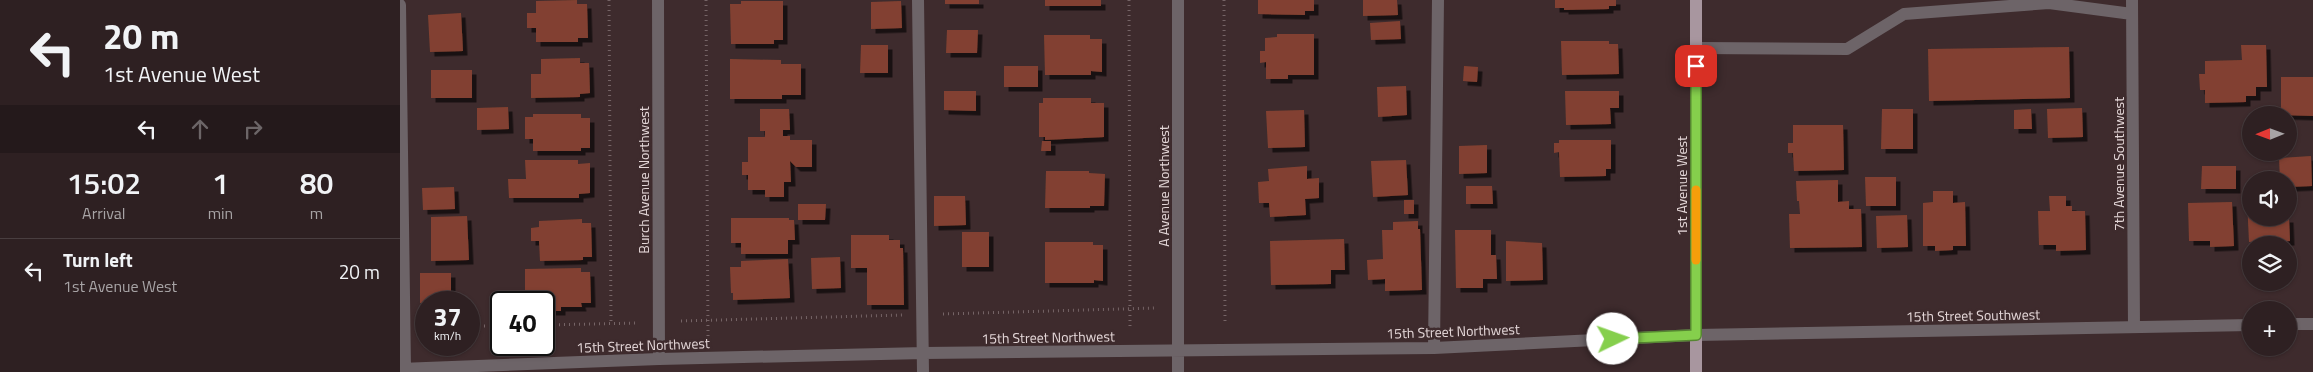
<!DOCTYPE html>
<style>
:root{--surface:#2e2022;--page:#3a2d2f;--text:#f1f3f6;--muted:#a7a3a5;--line:#493e40}
body{margin:0;font-family:"Titillium Web",sans-serif;background:var(--page);color:var(--text);height:100vh;display:flex;flex-direction:column;font-size:19px;white-space:nowrap}
*{box-sizing:border-box;margin:0}
p{font-size:16px;color:var(--muted)}
.icon{flex:none;width:28px;height:28px;fill:none;stroke:currentColor;stroke-width:2;stroke-linecap:round;stroke-linejoin:round}
.map{position:relative;flex:1;overflow:hidden}
.details{display:flex;flex-direction:column;background:var(--surface);width:400px}
.details>*{flex:none}
.hud{background:#2e2022;color:var(--text);overflow:hidden}
.needle{width:32px;rotate:269deg}
.buttons{position:absolute;left:1842px;top:106px;display:grid;gap:10px}
.buttons a{display:grid;place-items:center;width:55px;height:55px;border-radius:50%;background:var(--surface);box-shadow:0 1px 4px #0004,0 0 0 1px var(--line);font-size:25px}
.speed{position:absolute;left:15px;top:291px;display:flex;gap:10px;font-size:25px;font-weight:700;text-align:center}
.speed>*{display:grid;place-content:center;width:65px;height:65px;border-radius:50%;background:var(--surface);box-shadow:0 1px 4px #0004,0 0 0 1px var(--line);line-height:1}
.speed small{font-size:12px;font-weight:400}
.speed .limit{border:2px solid #111;border-radius:8px;background:#fff;color:#111}
.pin{position:absolute;display:grid;place-items:center;width:42px;height:42px;color:#fff;margin:-21px;border-radius:10px;box-shadow:0 2px 8px #0006}
.me{position:absolute;width:55px;margin:-28px;rotate:87deg;stroke-linejoin:round;filter:drop-shadow(0 0 4px #0008)}
.turn{display:flex;align-items:center;gap:18px;height:105px;padding:0 20px;font-size:22px}
.turn .icon{width:65px;height:65px;stroke-width:2.5}
.turn b{display:block;font-size:35px;line-height:42px}
.lanes{display:flex;align-items:center;height:48px;padding:0 20px;background:#0003;justify-content:center;gap:25px;direction:ltr}
.lanes .off{opacity:.35}
.eta{display:flex;justify-content:space-evenly;align-items:center;height:85px;text-align:center}
.eta b{font-size:30px;font-weight:600;line-height:35px}
ul{padding:0;list-style:none}
li{display:flex;align-items:center;gap:15px;height:65px;padding:0 20px;border-top:1px solid var(--line)}
li div{flex:1}
li b{display:block;font-size:19px}
li em{font-style:normal}
main{display:flex;flex:1;min-height:0}
.map>svg:first-child{display:block}
</style>
<main>
<section class="details">
<div class="hud">
<div class="turn"><svg class="icon" aria-label="left" viewBox="0 0 24 24"><path d="M17 20v-9H6M10 6l-5 5 5 5"/></svg><div><b>20 m</b>1st Avenue West</div></div>
<div class="lanes"><svg class="icon" aria-label="left" viewBox="0 0 24 24"><path d="M17 20v-9H6M10 6l-5 5 5 5"/></svg><svg class="icon off" aria-label="ahead" viewBox="0 0 24 24"><path d="M12 20V5M6 11l6-6 6 6"/></svg><svg class="icon off" aria-label="right" viewBox="0 0 24 24"><path d="M7 20v-9h11M14 6l5 5-5 5"/></svg></div>
</div>
<div class="eta">
<div><b>15:02</b><p>Arrival</p></div>
<div><b>1</b><p>min</p></div>
<div><b>80</b><p>m</p></div>
</div>
<ul>
<li><svg class="icon" aria-label="left" viewBox="0 0 24 24"><path d="M17 20v-9H6M10 6l-5 5 5 5"/></svg><div><b>Turn left</b><p>1st Avenue West</p></div><em>20 m</em></li>
</ul>
</section>
<div class="map">
<svg width="1913" height="372" viewBox="0 0 1913 372">
<defs>
<filter id="shadow"><feDropShadow dx="4.5" dy="4.5" stdDeviation="0" flood-color="#0009"/></filter>
</defs>
<rect width="100%" height="100%" fill="#3e2b2d"/>
<path fill="#824130" filter="url(#shadow)" d="M177 0V4H187L188 38H178V42H136V28H127V13H136V1Z
M545 0H579V4H545Z
M645 0H701V6H645Z
M858 0H914V11H905V15L858 14Z
M963 0H997L998 15 963 16Z
M1155 0H1216V6H1209V9L1164 10V8H1155Z
M341 1H383V40H374V44H331L330 4H341Z
M501 1 502 28 471 29V2Z
M61 13 63 51 30 52 28 15Z
M1000 21 1001 39 971 40 970 23Z
M547 30H578L577 53H546Z
M877 34H914V75H888V79H866V62L860 63V51H865V38L877 37Z
M644 35H690V39H702V72L691 71V75H645Z
M1161 41H1209V44H1218L1219 74 1162 75Z
M461 45H488V73H460Z
M1841 45H1866L1867 87H1856V96H1846V102L1805 103V90H1800L1799 74H1805V61L1842 60Z
M1669 47 1670 98 1529 101 1528 49Z
M180 58V63H189L190 93 180 94V97L131 98V74H141V59Z
M330 59 381 60V64H401V95H382V99H330Z
M604 66H638V87H604Z
M1064 66 1078 67 1077 82 1063 81Z
M31 70H72V98H31Z
M1881 77H1913V116L1881 115Z
M1006 86 1007 115 978 117 977 87Z
M544 91H576V111L544 110Z
M1165 91H1219V108H1210L1211 124 1166 125Z
M643 98H691V103H704V137L645 140V137H639V103H643Z
M108 107 109 129 77 130V108Z
M1682 108 1683 137 1648 138 1647 109Z
M360 109H389L390 130H383V136H390V140H412V167H396L390 161 391 182H384V197H365V190H348V175H342V162H348V137H365V131H360Z
M1482 109H1513V149H1481Z
M1631 109 1632 129H1614V110Z
M904 110 905 147 868 148 866 111Z
M133 114H181V118H190V148H181V151H133V139H125V117H133Z
M1393 125H1443L1444 170 1394 171 1393 153H1388V143H1393Z
M1159 140H1211V169H1206V176L1160 177 1159 152 1154 153V143H1159Z
M642 141H651V151H641Z
M1087 145V173L1059 174V146Z
M1911 156 1912 186 1889 187V180H1880L1879 158Z
M125 160H178V164L190 163V193L179 194V198H109L108 179H126Z
M1006 160 1008 195 973 197 971 161Z
M907 166V179L919 178V198L905 199 906 215 870 217 869 203H859L858 182 869 181 868 169Z
M1802 166H1836V189H1801Z
M646 171H689V173L705 174 704 206H690V208H645Z
M1465 177H1496V206H1466Z
M1438 180V202L1449 201V209H1461L1462 247 1390 248 1389 214H1400L1399 201H1397L1396 181Z
M1066 186H1092L1093 204H1066Z
M54 187 55 209 23 210 22 188Z
M1533 191H1553V203L1565 202 1566 246H1553V250L1535 251V246H1523V203L1533 202Z
M534 196H565L566 225 534 226Z
M1649 196H1666V206H1672V211H1685L1686 250 1656 251V245H1639L1638 211H1650Z
M1004 200H1014V214H1004Z
M1847 200H1851V218H1889L1890 241 1875 242V245H1861V241L1849 242Z
M1832 202 1834 246 1810 247V241H1789L1788 203Z
M398 204H426L425 220H398Z
M1507 215 1508 247 1477 248 1476 216Z
M67 216 69 260 31 261V217Z
M331 218H389V220H394L395 240H388V254H341V243H331Z
M182 219V223H191L192 257H183V260L140 261 139 241H131V228L139 227V221Z
M1018 221V229H1020L1022 290 985 291V279L968 280 967 260 983 259 982 230H993V222Z
M1055 230H1091V255H1096L1097 279H1083V288H1056Z
M562 232H589V267H562Z
M451 235H489V240H500V248H503L504 305H467V268H451Z
M944 239 945 270H931V284L871 285 870 241Z
M1106 241 1142 243 1143 280 1106 281Z
M645 242H693V245H703V281L694 280V283H645Z
M440 257 441 288 412 289 411 258Z
M388 259 390 298 333 300V293H331L330 267H341V261Z
M181 268V272H190L191 303H181L182 307H161V311H144V302H121V294H125V269Z
M20 273H51V302L20 303Z"/>
<g fill="none" stroke-linecap="round" stroke-linejoin="round">
<path stroke="#756466" stroke-width="3" stroke-dasharray="1 4" stroke-linecap="butt" d="M209 0 211 324
M306 0 308 337
M729 0 730 328
M824 0 825 325
M543 314 755 308
M281 321 502 315
M144 325 238 323
M69 326H101"/>
<path stroke="#6d6468" stroke-width="12" d="M258 0 259 359
M518 0 523 372
M1732 0 1734 327
M0 5 5 369
M1296 48 1447 49 1504 14 1649 3 1732 14
M1889 324H1913
M1034 348 1038 0
M0 369 259 359 524 353 1034 348 1296 335 1851 325
M778 372V0"/>
<path stroke="#a8969f" stroke-width="12" d="M1296 372V0"/>
</g>
<g fill="none" stroke-linecap="round" stroke-linejoin="round">
<g stroke="#568731" stroke-width="12">
<path id="route" d="M1213 339 1296 335V66"/>
</g>
<use href="#route" stroke="#85cf4c" stroke-width="9"/>
<path stroke="#f59e0b" stroke-width="9" d="M1296 190V260"/>
</g>
<g text-anchor="middle" dominant-baseline="central" stroke-width="5" stroke-linejoin="round" paint-order="stroke">
<g font-size="14" fill="#e4d7d8" stroke="#3e2b2d">
<text transform="translate(1718 164) rotate(-90)">7th Avenue Southwest</text>
<text transform="translate(243 180) rotate(-90)">Burch Avenue Northwest</text>
<text transform="translate(763 186) rotate(-90)">A Avenue Northwest</text>
<text transform="translate(1281 186) rotate(-90)">1st Avenue West</text>
<text transform="translate(1573 315) rotate(-1)">15th Street Southwest</text>
<text transform="translate(1053 331) rotate(-2)">15th Street Northwest</text>
<text transform="translate(648 337) rotate(-1)">15th Street Northwest</text>
<text transform="translate(243 345) rotate(-2)">15th Street Northwest</text>
</g>
</g>
</svg>
<div class="buttons">
<a><svg class="needle" viewBox="-14 -14 28 28"><path d="M0-13l5 13h-10z" fill="#e53935"/><path d="M0 13l5-13h-10z" fill="#a7a3a5"/></svg></a>
<a><svg class="icon" aria-label="sound" viewBox="0 0 24 24"><path d="M4 9h4l5-4v14l-5-4H4zM17 9q2 3 0 6"/></svg></a>
<a><svg class="icon" aria-label="layers" viewBox="0 0 24 24"><path d="M12 4l9 5-9 5-9-5zM3 14l9 5 9-5"/></svg></a>
<a>+</a>
</div>
<div class="speed"><div>37<small>km/h</small></div><div class="limit">40</div></div>
<div class="pin" style="left:1296px;top:66px;background:#d93025"><svg class="icon" aria-label="arrive" viewBox="0 0 24 24"><path d="M6 21V4h12l-3 4 3 4H6"/></svg></div>
<svg class="me" style="left:1213px;top:339px" viewBox="-20 -20 40 40"><circle r="19" fill="#fff"/><path d="M0-13L10 11 0 6-10 11z" fill="#85cf4c"/></svg>
</div>
</main>
